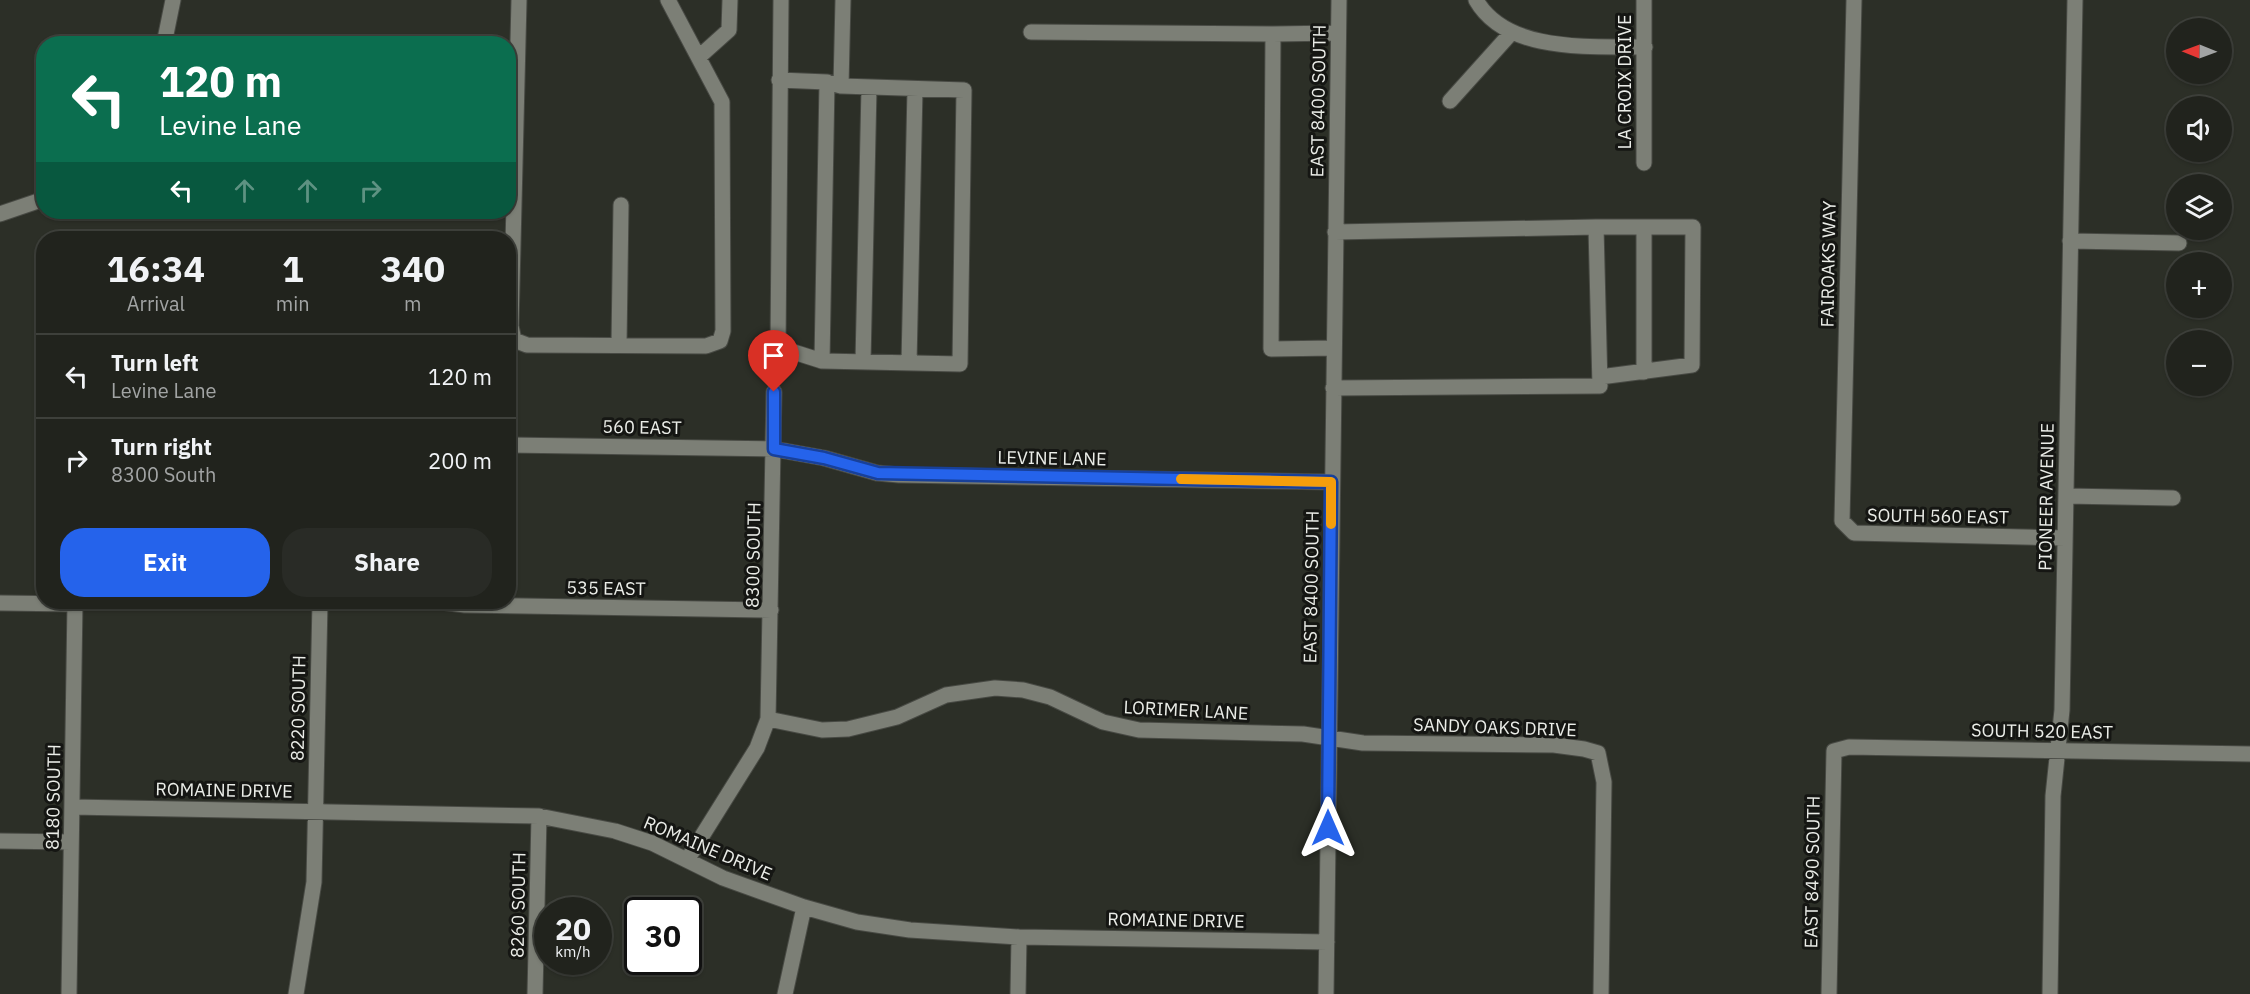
<!DOCTYPE html>
<meta charset="utf-8">
<style>
:root{--surface:#21231d;--page:#292b26;--text:#f1f3f6;--muted:#a2a4a4;--line:#3e403b;--accent:#2563eb}
body{margin:0;font-family:"IBM Plex Sans",sans-serif;background:var(--page);color:var(--text);height:100vh;display:flex;flex-direction:column;font-size:22px;white-space:nowrap}
*{box-sizing:border-box;margin:0}
p{font-size:20px;color:var(--muted)}
.icon{flex:none;width:33px;height:33px;fill:none;stroke:currentColor;stroke-width:2;stroke-linecap:round;stroke-linejoin:round}
.map{position:relative;flex:1;overflow:hidden}
.details{position:absolute;left:36px;top:231px;width:480px;height:378px;display:flex;flex-direction:column;background:var(--surface);border-radius:24px;box-shadow:0 2px 4px #0004,0 0 0 2px var(--line)}
.details>*{flex:none}
.guide{position:absolute;left:36px;top:36px;width:480px;height:183px;border-radius:24px;box-shadow:0 2px 4px #0004,0 0 0 2px var(--line);background:#0b6e4f;color:#fff;overflow:hidden}
.needle{width:39px;rotate:271deg}
.controls{position:absolute;left:2166px;top:18px;display:grid;gap:12px}
.controls a{display:grid;place-items:center;width:66px;height:66px;border-radius:50%;background:var(--surface);box-shadow:0 2px 4px #0004,0 0 0 2px var(--line);font-size:30px}
.speed{position:absolute;left:534px;top:897px;display:flex;gap:12px;font-size:30px;font-weight:700;text-align:center}
.speed>*{display:grid;place-content:center;width:78px;height:78px;border-radius:50%;background:var(--surface);box-shadow:0 2px 4px #0004,0 0 0 2px var(--line);line-height:1}
.speed small{font-size:15px;font-weight:400}
.speed .limit{border:3px solid #111;border-radius:9px;background:#fff;color:#111}
.pin{position:absolute;display:grid;place-items:center;width:51px;height:51px;color:#fff;margin:-62px -26px;border-radius:50% 50% 50% 0;rotate:-45deg;box-shadow:0 0 6px #0007}
.pin .icon{rotate:45deg}
.me{position:absolute;width:66px;margin:-33px;rotate:0deg;stroke-linejoin:round;filter:drop-shadow(0 0 4px #0008)}
.turn{display:flex;align-items:center;gap:21px;height:126px;padding:0 24px;font-size:27px}
.turn .icon{width:78px;height:78px;stroke-width:2.5}
.turn b{display:block;font-size:42px;line-height:51px}
.lanes{display:flex;align-items:center;height:57px;padding:0 24px;background:#0003;justify-content:center;gap:30px;direction:ltr}
.lanes .off{opacity:.35}
.eta{display:flex;justify-content:space-evenly;align-items:center;height:102px;text-align:center}
.eta b{font-size:36px;font-weight:800;line-height:42px}
.primary-button{display:flex;gap:12px;margin-top:auto;padding:12px 24px}
.primary-button a{flex:1;height:69px;border-radius:24px;background:var(--accent);color:#fff;font-size:24px;font-weight:800;line-height:69px;text-align:center}
.primary-button a+a{background:var(--page);color:var(--text)}
ul{padding:0;list-style:none}
li{display:flex;align-items:center;gap:18px;height:84px;padding:0 24px;border-top:2px solid var(--line)}
li div{flex:1}
li b{display:block;font-size:22px}
li em{font-style:normal}
.map>svg:first-child{display:block}
</style>
<div class="map">
<svg width="2250" height="994" viewBox="0 0 2250 994">
<rect width="100%" height="100%" fill="#2c2f27"/>
<g fill="none" stroke-linecap="round" stroke-linejoin="round">
<g stroke="#484a44" stroke-width="17">
<path id="minor" d="M519 0 511 326 514 340 527 345 706 346 720 341 723 331 722 102 668 0
M1476 0C1507 54 1593 46 1645 47
M1644 0V163
M1854 0 1842 521 1854 533 2065 538
M1031 32 1273 34
M164 44 173 0
M700 56 729 30 730 0
M779 80 827 82 841 86 964 90 960 364 822 361 778 347 781 0
M841 86 843 0
M1450 101 1512 32
M0 214 44 199
M1596 227H1693L1692 365 1600 377
M1644 227V372
M2070 241 2179 243
M619 344 621 205
M1333 348 1271 349 1273 34 1338 33
M822 361 827 82
M863 362 869 88
M909 363 915 89
M1333 388 1600 386 1596 227 1335 232
M508 445 774 449 824 458 877 473 899 475 1331 482
M2066 496 2173 498
M441 602 465 605 771 610
M0 603 75 604
M768 719 822 730 848 729 897 717 946 695 995 688 1023 690 1050 697 1103 722 1139 730 1303 734 1363 743 1554 745 1584 749 1598 753 1604 782 1601 994
M72 807 539 816 615 831 652 843 723 878 804 907 857 922 910 930 1019 937 1327 942
M0 841 71 842
M687 860 757 748 768 719 774 392
M69 994 75 602
M296 994 314 882 320 602
M535 994 539 816
M785 994 804 907
M1018 994 1019 937
M1326 994 1339 0
M1829 994 1834 751 1849 747 2250 754
M2050 994 2053 796 2062 710 2075 0"/>
</g>
<use href="#minor" stroke="#7c7f76" stroke-width="15"/>
</g>
<g fill="none" stroke-linecap="round" stroke-linejoin="round">
<g stroke="#184099" stroke-width="15">
<path id="route" d="M774 392V449L824 458 878 473 1331 482 1328 828"/>
</g>
<use href="#route" stroke="#2563eb" stroke-width="10"/>
<path stroke="#f59e0b" stroke-width="10" d="M1181 479 1331 482V524"/>
</g>
<g text-anchor="middle" dominant-baseline="central" stroke-width="6" stroke-linejoin="round" paint-order="stroke">
<g font-size="18" fill="#ebede8" stroke="#151613">
<text transform="translate(1624 82) rotate(-90)">LA CROIX DRIVE</text>
<text transform="translate(1318 101) rotate(-89)">EAST 8400 SOUTH</text>
<text transform="translate(1828 264) rotate(-89)">FAIROAKS WAY</text>
<text transform="translate(642 427) rotate(1)">560 EAST</text>
<text transform="translate(1052 458) rotate(1)">LEVINE LANE</text>
<text transform="translate(2046 497) rotate(-89)">PIONEER AVENUE</text>
<text transform="translate(1938 516) rotate(1)">SOUTH 560 EAST</text>
<text transform="translate(753 555) rotate(-89)">8300 SOUTH</text>
<text transform="translate(1311 587) rotate(-89)">EAST 8400 SOUTH</text>
<text transform="translate(606 588) rotate(1)">535 EAST</text>
<text transform="translate(298 708) rotate(-89)">8220 SOUTH</text>
<text transform="translate(1186 710) rotate(3)">LORIMER LANE</text>
<text transform="translate(1495 727) rotate(2)">SANDY OAKS DRIVE</text>
<text transform="translate(2042 731) rotate(1)">SOUTH 520 EAST</text>
<text transform="translate(224 790) rotate(1)">ROMAINE DRIVE</text>
<text transform="translate(53 797) rotate(-89)">8180 SOUTH</text>
<text transform="translate(708 848) rotate(23)">ROMAINE DRIVE</text>
<text transform="translate(1812 872) rotate(-89)">EAST 8490 SOUTH</text>
<text transform="translate(518 905) rotate(-89)">8260 SOUTH</text>
<text transform="translate(1176 920) rotate(1)">ROMAINE DRIVE</text>
</g>
</g>
</svg>
<div class="controls">
<a><svg class="needle" viewBox="-14 -14 28 28"><path d="M0-13l5 13h-10z" fill="#e53935"/><path d="M0 13l5-13h-10z" fill="#a2a4a4"/></svg></a>
<a><svg class="icon" aria-label="sound" viewBox="0 0 24 24"><path d="M4 9h4l5-4v14l-5-4H4zM17 9q2 3 0 6"/></svg></a>
<a><svg class="icon" aria-label="layers" viewBox="0 0 24 24"><path d="M12 4l9 5-9 5-9-5zM3 14l9 5 9-5"/></svg></a>
<a>+</a>
<a>−</a>
</div>
<div class="speed"><div>20<small>km/h</small></div><div class="limit">30</div></div>
<div class="pin" style="left:774px;top:392px;background:#d93025"><svg class="icon" aria-label="arrive" viewBox="0 0 24 24"><path d="M6 21V4h12l-3 4 3 4H6"/></svg></div>
<svg class="me" style="left:1328px;top:828px" viewBox="-20 -20 40 40"><path d="M0-17L14 15 0 8-14 15z" fill="#2563eb" stroke="#fff" stroke-width="4"/></svg>
<div class="guide">
<div class="turn"><svg class="icon" aria-label="left" viewBox="0 0 24 24"><path d="M17 20v-9H6M10 6l-5 5 5 5"/></svg><div><b>120 m</b>Levine Lane</div></div>
<div class="lanes"><svg class="icon" aria-label="left" viewBox="0 0 24 24"><path d="M17 20v-9H6M10 6l-5 5 5 5"/></svg><svg class="icon off" aria-label="ahead" viewBox="0 0 24 24"><path d="M12 20V5M6 11l6-6 6 6"/></svg><svg class="icon off" aria-label="ahead" viewBox="0 0 24 24"><path d="M12 20V5M6 11l6-6 6 6"/></svg><svg class="icon off" aria-label="right" viewBox="0 0 24 24"><path d="M7 20v-9h11M14 6l5 5-5 5"/></svg></div>
</div>
<section class="details">
<div class="eta">
<div><b>16:34</b><p>Arrival</p></div>
<div><b>1</b><p>min</p></div>
<div><b>340</b><p>m</p></div>
</div>
<ul>
<li><svg class="icon" aria-label="left" viewBox="0 0 24 24"><path d="M17 20v-9H6M10 6l-5 5 5 5"/></svg><div><b>Turn left</b><p>Levine Lane</p></div><em>120 m</em></li>
<li><svg class="icon" aria-label="right" viewBox="0 0 24 24"><path d="M7 20v-9h11M14 6l5 5-5 5"/></svg><div><b>Turn right</b><p>8300 South</p></div><em>200 m</em></li>
</ul>
<div class="primary-button"><a>Exit</a><a>Share</a></div>
</section>
</div>
